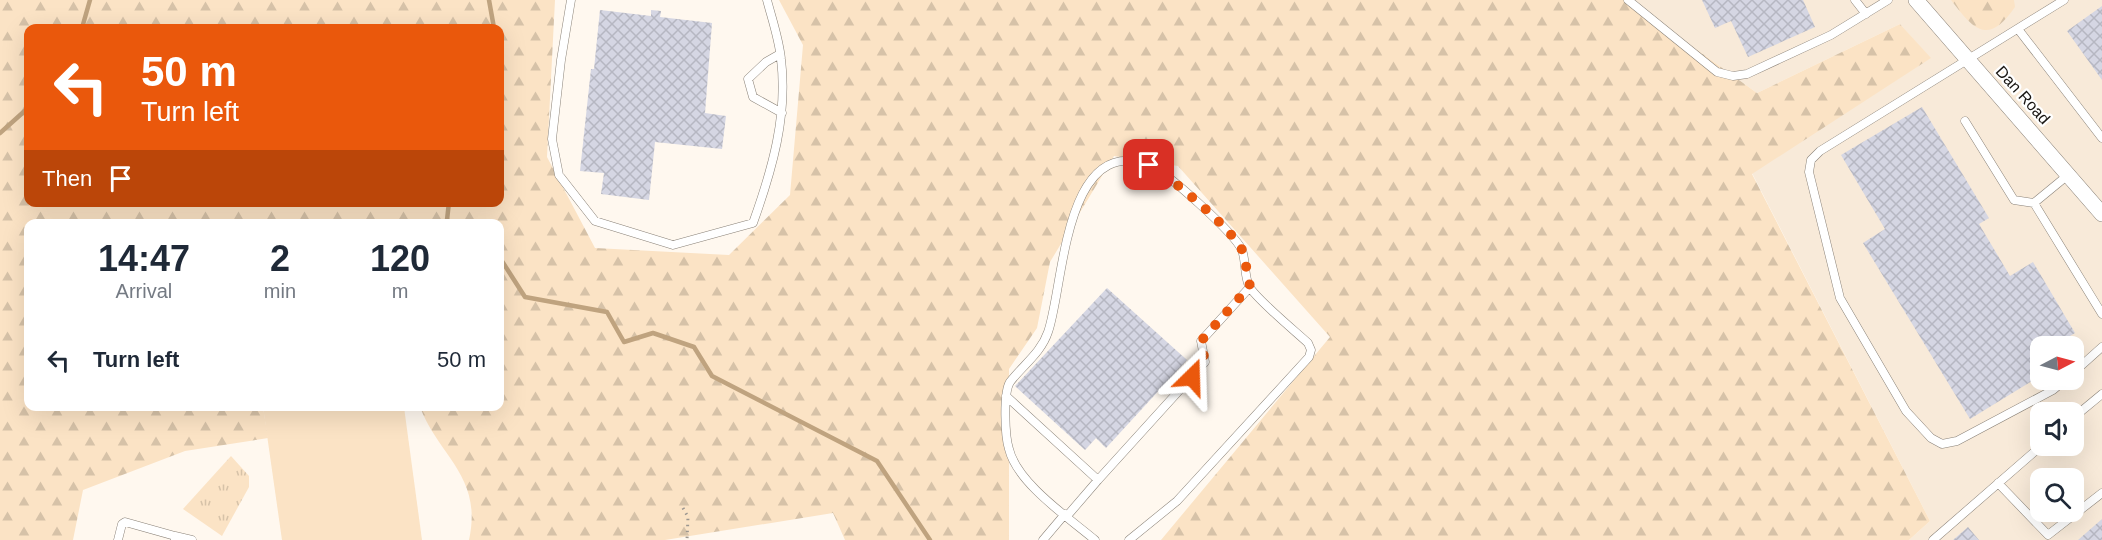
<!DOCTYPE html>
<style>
:root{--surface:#fff;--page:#f2f2f3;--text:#1f2937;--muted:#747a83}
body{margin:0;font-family:Arial,sans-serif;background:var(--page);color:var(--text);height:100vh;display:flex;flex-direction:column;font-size:22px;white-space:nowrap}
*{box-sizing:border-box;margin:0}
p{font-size:20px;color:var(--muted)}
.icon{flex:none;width:33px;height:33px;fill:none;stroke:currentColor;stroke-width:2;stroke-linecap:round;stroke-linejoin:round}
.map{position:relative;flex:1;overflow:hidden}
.drawer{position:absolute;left:24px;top:219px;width:480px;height:192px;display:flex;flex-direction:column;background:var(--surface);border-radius:12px;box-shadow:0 6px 24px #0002}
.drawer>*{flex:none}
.top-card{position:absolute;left:24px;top:24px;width:480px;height:183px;border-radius:12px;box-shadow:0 6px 24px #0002;background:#ea580c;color:#fff;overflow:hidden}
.needle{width:39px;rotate:84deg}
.fabs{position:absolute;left:2030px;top:336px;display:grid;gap:12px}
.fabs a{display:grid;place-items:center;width:54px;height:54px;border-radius:12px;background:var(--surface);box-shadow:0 6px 24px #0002;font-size:30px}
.pin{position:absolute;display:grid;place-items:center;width:51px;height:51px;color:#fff;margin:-26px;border-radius:12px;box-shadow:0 3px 9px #0006}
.me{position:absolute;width:66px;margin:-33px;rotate:22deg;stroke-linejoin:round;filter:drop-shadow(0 0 4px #0008)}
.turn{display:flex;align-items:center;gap:21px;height:126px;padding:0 18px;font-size:27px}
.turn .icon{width:78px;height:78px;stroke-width:2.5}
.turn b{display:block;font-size:42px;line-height:51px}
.then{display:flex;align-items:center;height:57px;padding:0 18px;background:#0003;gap:12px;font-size:22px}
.eta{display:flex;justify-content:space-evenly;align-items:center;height:102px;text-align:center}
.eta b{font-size:36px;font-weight:700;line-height:42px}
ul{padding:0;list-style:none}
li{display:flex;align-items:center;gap:18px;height:78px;padding:0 18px}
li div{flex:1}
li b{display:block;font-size:22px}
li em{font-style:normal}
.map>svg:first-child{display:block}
</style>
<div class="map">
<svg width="2102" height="540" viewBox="0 0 2102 540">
<defs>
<pattern id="forest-firs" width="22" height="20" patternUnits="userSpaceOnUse" patternTransform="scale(1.5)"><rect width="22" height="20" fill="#fbe3c5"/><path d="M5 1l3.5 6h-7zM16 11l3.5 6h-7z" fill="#d6c2a8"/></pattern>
<pattern id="park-tufts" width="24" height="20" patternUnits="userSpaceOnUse" patternTransform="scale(1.5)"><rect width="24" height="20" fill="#fbe3c5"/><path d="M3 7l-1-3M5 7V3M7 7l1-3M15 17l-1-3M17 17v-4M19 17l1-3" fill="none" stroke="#d6c2a8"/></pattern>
<pattern id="building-cross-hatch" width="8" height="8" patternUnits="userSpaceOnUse" patternTransform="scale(1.5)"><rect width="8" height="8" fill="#d5d6e3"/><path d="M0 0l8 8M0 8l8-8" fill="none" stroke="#b6b7c2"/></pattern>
</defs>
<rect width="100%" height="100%" fill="#fff8ef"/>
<path fill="#f8ead9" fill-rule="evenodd" d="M1628 0H2102V540H1909L1930 521 1752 173 1930 58 1900 24 1757 93ZM2040 346H2073V380H2040ZM2040 412H2073V446H2040ZM2040 478H2073V512H2040Z"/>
<path fill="url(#forest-firs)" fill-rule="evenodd" d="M0 0H555L547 157 595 248 729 255 790 195 803 45 779 0H1628L1757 93 1900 24 1931 58 1752 174 1930 521 1909 540H1161L1330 337 1178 166 1114 156 1050 262 1037 328 1009 369V540H845L833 513 665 540H469C483 476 439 457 420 407L500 406V224H28V406L263 407 268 438 185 451 83 490 73 540H0ZM28 28H500V202H28Z
M1951 0H2014L2015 7C1988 46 1974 30 1951 0Z"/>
<path fill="url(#park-tufts)" d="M231 456 249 476V487L222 536 183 509Z"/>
<path fill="#fbe3c5" d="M263 407H404L422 540H282Z"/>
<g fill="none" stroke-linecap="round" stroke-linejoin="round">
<path stroke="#bfa37f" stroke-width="4.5" d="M489 0 494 28
M82 28 90 0
M0 133 28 108
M449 202 447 220 455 224
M500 258 525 297 607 312 624 342 653 333 694 347 712 376 877 461 930 540"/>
</g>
<path fill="url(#building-cross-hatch)" d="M1702 0H1803L1815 27 1748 57 1731 21 1715 28Z
M2102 6V80L2067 31Z
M600 10 651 16V10L661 11 660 17 712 23 705 113 726 116 722 149 655 142 649 200 601 194 604 173 580 171 591 69H594Z
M1922 107 1989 218 1979 224 2010 276 2033 262 2075 333 2053 346H2040V376L1970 419 1863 243 1885 229 1841 155Z
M1107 288 1187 360 1106 448 1096 438 1085 450 1015 386Z
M2102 519V540H2078Z
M1968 527 1979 540H1953Z"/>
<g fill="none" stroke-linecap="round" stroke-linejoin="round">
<g stroke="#8a8278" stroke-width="9">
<path id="service" d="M571 0 561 60 552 139 559 175 595 221 673 245 753 223C772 170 788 116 781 59 779 39 772 19 767 0
M1628 0 1717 72 1733 76 1747 74 1831 35 1888 0
M1855 0 1866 14
M2064 0 1820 151 1811 160 1809 172 1840 298 1906 411 1931 438 1942 444 1957 441 2053 390 2065 380
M2018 29 2102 138
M780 54 766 62 748 79 753 97 782 113
M1965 121 2014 200 2034 203
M2068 175 2034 203 2102 314
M2073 373 2102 347
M1006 396 1098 480 1067 516
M2073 418 2102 394
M1098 480 1205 362 1201 341 1250 287
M1998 483 2048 535 2102 493
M175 536 192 540
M118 540 122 524 125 522 175 536V540
M1043 540 1065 514
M1095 540C1069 518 1017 483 1009 449 1005 437 1003 393 1010 382 1023 365 1041 353 1048 332 1064 288 1063 133 1149 165 1167 172 1234 233 1242 250 1246 261 1244 275 1249 286 1255 298 1295 331 1308 343L1311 350 1309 357 1177 501 1129 540
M1933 540 2041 446"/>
</g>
<g stroke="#8a8278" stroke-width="16">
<path id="minor" d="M1916 0 2102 214"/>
</g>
<path stroke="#9b9690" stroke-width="3" stroke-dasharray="1.5 4.5" stroke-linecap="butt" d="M683 508 688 517 687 540"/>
<use href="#service" stroke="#fff" stroke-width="8"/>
<use href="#minor" stroke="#fff" stroke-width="15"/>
</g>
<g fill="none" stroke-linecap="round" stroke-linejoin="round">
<path stroke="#ea580c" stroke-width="10" stroke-dasharray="0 18" d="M1149 165C1170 176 1233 230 1242 250 1246 261 1247 275 1250 286L1201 341 1205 362 1192 377"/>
</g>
<g text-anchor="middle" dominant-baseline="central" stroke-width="4.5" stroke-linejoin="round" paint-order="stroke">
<g font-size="16" fill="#181512" stroke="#fff">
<text transform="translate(2023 95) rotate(48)">Dan Road</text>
</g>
</g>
</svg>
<div class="fabs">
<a><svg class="needle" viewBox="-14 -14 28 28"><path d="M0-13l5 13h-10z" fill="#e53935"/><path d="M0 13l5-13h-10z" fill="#747a83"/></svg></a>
<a><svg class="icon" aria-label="sound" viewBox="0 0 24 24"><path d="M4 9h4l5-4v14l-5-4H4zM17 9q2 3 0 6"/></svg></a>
<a><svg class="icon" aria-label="search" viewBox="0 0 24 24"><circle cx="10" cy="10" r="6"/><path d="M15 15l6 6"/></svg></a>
</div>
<div class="pin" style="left:1149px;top:165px;background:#d93025"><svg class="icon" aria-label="arrive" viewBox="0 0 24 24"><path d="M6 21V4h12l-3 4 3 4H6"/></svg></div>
<svg class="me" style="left:1192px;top:377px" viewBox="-20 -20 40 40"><path d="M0-17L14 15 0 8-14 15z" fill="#ea580c" stroke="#fff" stroke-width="4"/></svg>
<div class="top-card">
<div class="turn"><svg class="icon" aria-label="left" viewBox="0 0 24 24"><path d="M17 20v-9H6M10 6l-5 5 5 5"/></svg><div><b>50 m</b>Turn left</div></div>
<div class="then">Then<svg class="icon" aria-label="arrive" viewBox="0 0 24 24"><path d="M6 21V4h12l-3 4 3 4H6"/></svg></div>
</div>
<section class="drawer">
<div class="eta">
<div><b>14:47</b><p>Arrival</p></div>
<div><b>2</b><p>min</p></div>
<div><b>120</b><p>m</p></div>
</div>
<ul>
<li><svg class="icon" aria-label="left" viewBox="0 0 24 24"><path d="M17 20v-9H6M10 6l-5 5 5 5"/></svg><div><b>Turn left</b></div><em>50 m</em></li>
</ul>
</section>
</div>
